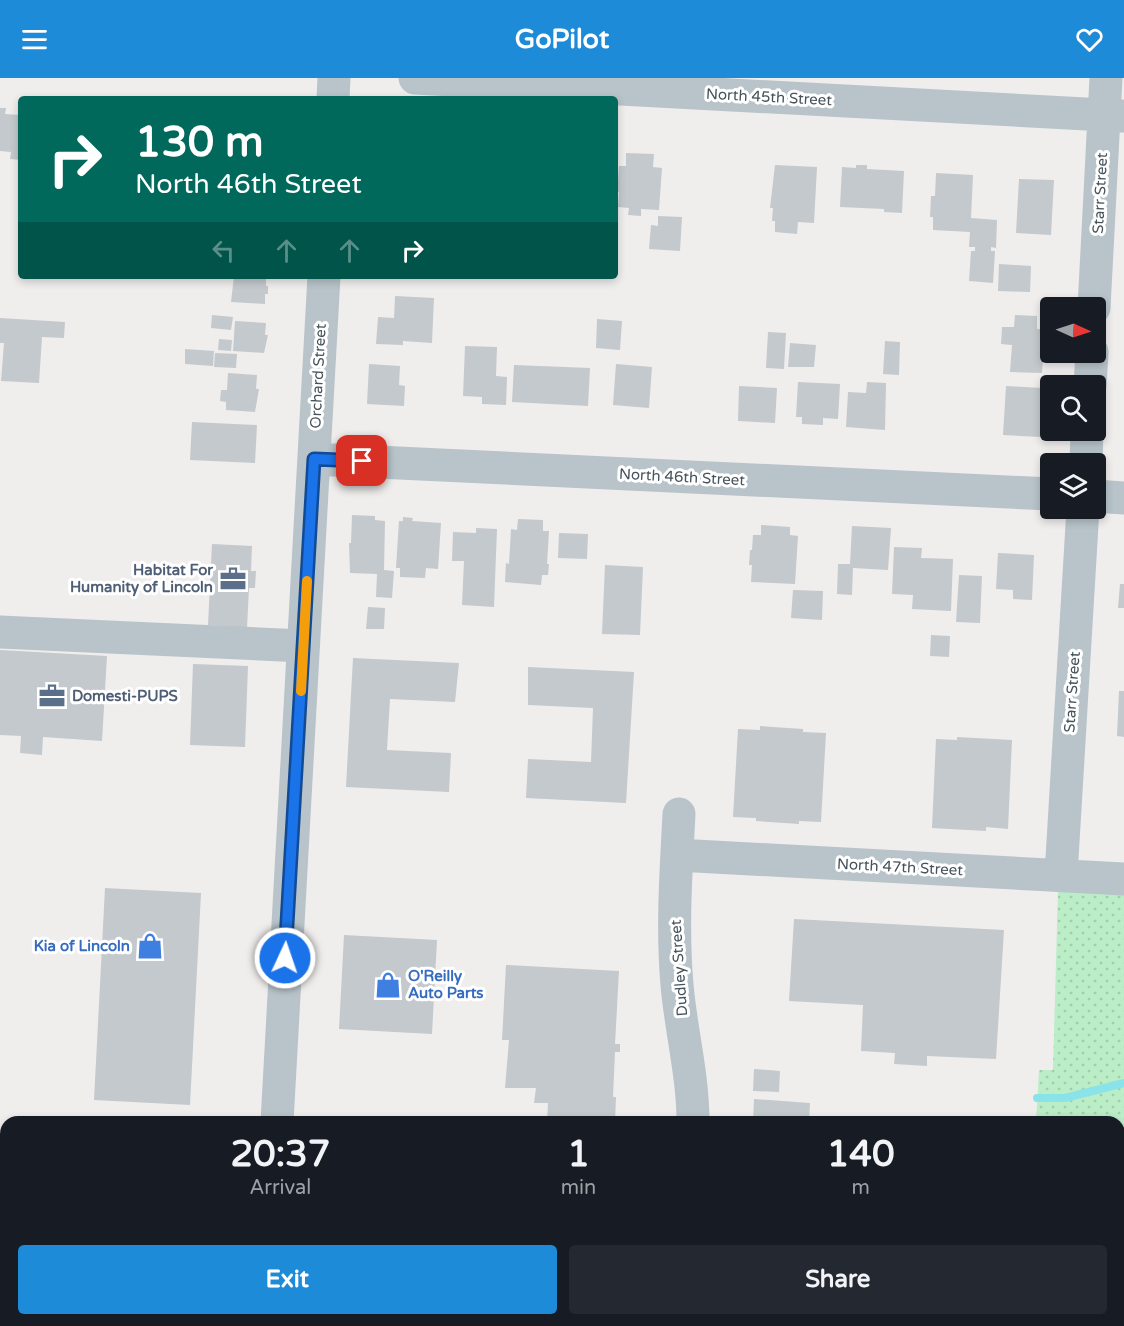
<!DOCTYPE html>
<style>
:root{--surface:#171b24;--page:#242831;--text:#f1f3f6;--muted:#9ea1a6;--accent:#1e8bd9}
body{margin:0;font-family:"Varela Round",sans-serif;background:var(--page);color:var(--text);height:100vh;display:flex;flex-direction:column;font-size:22px;white-space:nowrap}
*{box-sizing:border-box;margin:0}
p{font-size:20px;color:var(--muted)}
.icon{flex:none;width:33px;height:33px;fill:none;stroke:currentColor;stroke-width:2;stroke-linecap:round;stroke-linejoin:round}
.map{position:relative;flex:1;overflow:hidden}
.side{position:absolute;left:0px;top:1038px;width:1125px;height:210px;display:flex;flex-direction:column;background:var(--surface);border-radius:18px 18px 0 0;box-shadow:0 3px 9px #0003}
.side>*{flex:none}
.guide{position:absolute;left:18px;top:18px;width:600px;height:183px;border-radius:6px;box-shadow:0 3px 9px #0003;background:#00695c;color:#fff;overflow:hidden}
.needle{width:39px;rotate:93deg}
.controls{position:absolute;left:1040px;top:219px;display:grid;gap:12px}
.controls a{display:grid;place-items:center;width:66px;height:66px;border-radius:6px;background:var(--surface);box-shadow:0 3px 9px #0003;font-size:30px}
.pin{position:absolute;display:grid;place-items:center;width:51px;height:51px;color:#fff;margin:-26px;border-radius:12px;box-shadow:0 3px 9px #0006}
.me{position:absolute;width:66px;margin:-33px;rotate:3deg;stroke-linejoin:round;filter:drop-shadow(0 0 4px #0008)}
.turn{display:flex;align-items:center;gap:21px;height:126px;padding:0 18px;font-size:27px}
.turn .icon{width:78px;height:78px;stroke-width:2.5}
.turn b{display:block;font-size:42px;line-height:51px}
.lanes{display:flex;align-items:center;height:57px;padding:0 18px;background:#0003;justify-content:center;gap:30px;direction:ltr}
.lanes .off{opacity:.35}
.eta{display:flex;justify-content:space-evenly;align-items:center;height:102px;text-align:center}
.eta b{font-size:36px;font-weight:800;line-height:42px}
.action{display:flex;gap:12px;margin-top:auto;padding:12px 18px}
.action a{flex:1;height:69px;border-radius:6px;background:var(--accent);color:#fff;font-size:24px;font-weight:800;line-height:69px;text-align:center}
.action a+a{background:var(--page);color:var(--text)}
header{display:flex;justify-content:space-between;align-items:center;height:78px;padding:0 18px;background:var(--accent);color:#fff;font-size:27px;font-weight:800}
.map>svg:first-child{display:block}
</style>
<header><svg class="icon" aria-label="menu" viewBox="0 0 24 24"><path d="M4 6h16M4 12h16M4 18h16"/></svg>GoPilot<svg class="icon" aria-label="heart" viewBox="0 0 24 24"><path d="M12 20l-8-8c-3-5 5-10 8-4 3-6 11-1 8 4z"/></svg></header>
<div class="map">
<svg width="1124" height="1248" viewBox="0 0 1124 1248">
<defs>
<pattern id="park-dots" width="8" height="8" patternUnits="userSpaceOnUse" patternTransform="scale(1.5)"><rect width="8" height="8" fill="#bbedc7"/><path d="M2 2h.1M6 6h.1" fill="none" stroke="#a2cdad" stroke-width="1.8" stroke-linecap="round"/></pattern>
</defs>
<rect width="100%" height="100%" fill="#f0eded"/>
<path fill="url(#park-dots)" d="M1058 812 1124 815V1119H1119V1044H1036L1039 992H1053Z"/>
<g fill="none" stroke-linecap="round" stroke-linejoin="round">
<path stroke="#8ae3e9" stroke-width="8" d="M1037 1020H1065L1124 1005"/>
</g>
<path fill="#c4c9cd" d="M0 30H6L5 36 21 37V82L10 81 11 74 0 73Z
M626 75 654 76 653 89 662 90 659 132 641 131V138L628 137 629 130 618 129 619 114H615L616 102H618L619 88H626Z
M775 87 817 89 814 145 798 144 797 156 775 154V143H772L773 130H770Z
M856 87H867V91L904 93 902 135 884 134V131L840 129 842 89 856 90Z
M936 95 973 97 971 140 997 142 996 170 991 169V173H995L993 205 969 203 971 173H975V169H969L970 154 933 152V139H930L931 118H935Z
M1019 101 1054 102 1051 157 1016 155Z
M658 138 682 139 680 173 649 171 651 147 658 148Z
M999 186 1031 188 1030 214 998 213Z
M234 198H266V208H268V216H265V226L231 224Z
M395 218 434 220 432 265 403 263V267L376 266 378 239 394 240Z
M212 237 233 239 231 252 211 250Z
M1015 237 1037 238V251H1045L1042 295 1010 294 1012 267 1001 266 1002 249H1014Z
M0 240 65 244 64 260 42 259 39 305 1 303 4 265H0Z
M597 241 622 243 620 272 596 270Z
M235 243 266 245 265 257H268L264 275 233 273Z
M768 254 786 255 784 291 766 290Z
M219 261 232 262 231 273 218 272Z
M885 263 900 264 899 297 883 296Z
M790 265 816 267 814 289H788Z
M465 268 497 269 496 298 507 299 506 327 482 326V319L463 318Z
M185 271 214 273 213 288 185 286Z
M215 275 237 276 236 290 214 289Z
M369 286 400 288 399 307 405 308 404 328 367 326Z
M616 286 652 289 649 330 613 327Z
M514 287 590 290 588 328 512 324Z
M228 295 257 297 256 311H259L255 334 226 332V324L220 323 221 312H227Z
M798 304 840 306 838 341 823 340V347L802 346V339H796Z
M867 304 886 305 885 352 846 349 848 314 866 315Z
M739 308 777 310 775 345 738 343Z
M1006 308 1042 310 1040 359 1003 357Z
M192 344 257 347 255 385 190 382Z
M352 437 375 438V442L385 443 384 492 394 493 392 520 376 519 377 496 350 495 349 465H351Z
M403 439 413 440 412 443 441 445 438 491 426 490 425 500 400 499V490H396L399 443H403Z
M518 441 543 442V453H549L547 486H549L548 497H542L541 507 505 504 506 485 509 486 511 451 517 452Z
M761 447 790 449V457L798 458 795 506 751 504 752 487H749L750 472H752L753 457H761Z
M852 448 891 450 888 492 853 490 852 517 837 516 838 486H850Z
M476 450 497 451 494 529 462 527 464 483H452L453 454 476 455Z
M559 455 588 456 587 481 558 480Z
M212 466 252 468 251 493H256L255 510H249L247 550 208 547Z
M894 469 922 470 921 480 953 481 951 533 912 531 913 517 892 516Z
M998 475 1034 477 1032 522 1013 521V512L996 511Z
M605 487 643 489 640 557 602 556Z
M959 497 982 498 980 545 956 544Z
M1120 506H1124V530H1118Z
M793 512 823 513 822 542 791 540Z
M368 529 385 530 384 551H366Z
M931 557 950 558 949 579 930 578Z
M0 572 107 578 102 663 43 659 42 677 20 675 21 658 0 657Z
M353 580 459 585 455 624 390 621 387 672 451 675 449 714 346 709Z
M193 586 248 588 245 669 190 667Z
M528 589 634 594 626 725 526 720 528 681 591 684 593 630 528 627Z
M1119 613H1124V659L1117 658Z
M760 648 803 651V654L826 655 821 744 799 743V746L756 743V740L733 739 738 651 760 652Z
M957 659 1012 662 1008 751 986 749V753L932 750 936 661 957 662Z
M105 810 201 815 190 1027 94 1022Z
M794 841 1004 852 996 981 927 978V988L894 986 895 975 861 973 863 927 789 923Z
M344 857 437 862 432 956 339 951Z
M506 887 619 893 615 966H620V974H615L613 1019H616L615 1044H547L548 1025H534L536 1010H505L509 962H502Z
M754 991 780 993 779 1014 753 1013Z
M754 1021 810 1025 809 1044H753Z"/>
<g fill="none" stroke-linecap="round" stroke-linejoin="round">
<path stroke="#b8c4ca" stroke-width="33" d="M415 0 1124 38
M333 21 334 0
M1094 230 1106 0
M1090 308 1092 274
M314 381 1050 416
M1086 386 1087 352
M1095 418 1124 420
M0 554 303 568
M679 736C676 793 672 850 677 907 681 953 693 997 693 1044
M677 777 1124 801
M1061 797 1083 430
M277 1044 324 198
M451 1248V1242
M686 1248V1242
M1019 1248V1242"/>
<path stroke="#adc1cb" stroke-width="33" d="M0 1118H6
M1119 1143H1124
M1119 1189 1124 1190"/>
</g>
<g fill="none" stroke-linecap="round" stroke-linejoin="round">
<g stroke="#114b97" stroke-width="15">
<path id="route" d="M285 880 314 381 362 383"/>
</g>
<use href="#route" stroke="#1a73e8" stroke-width="10"/>
<path stroke="#f59e0b" stroke-width="10" d="M301 613 307 503"/>
</g>
<defs>
<g id="office-bare" transform="scale(2.07)"><path d="M-6-3h4V-5.5h4V-3h4V5H-6ZM-1-4.5V-3h2v-1.5ZM-6 0V1H6V0Z" fill="#5c6f8a" stroke="#fff" stroke-width="2.5" paint-order="stroke"/></g>
<g id="shop-bare" transform="scale(2.07)"><path d="M-5-2.5h2.3a2.7 3.5 0 0 1 5.4 0H5L5.5 6h-11ZM-1.5-2.5h3a1.5 2.3 0 0 0-3 0Z" fill="#3f7fe0" stroke="#fff" stroke-width="2.5" paint-order="stroke"/></g>
</defs>
<g fill-rule="evenodd">
<use href="#office-bare" x="233" y="501"/>
<use href="#office-bare" x="52" y="618"/>
<use href="#shop-bare" x="150" y="868"/>
<use href="#shop-bare" x="388" y="907"/>
</g>
<g text-anchor="middle" dominant-baseline="central" stroke-width="6" stroke-linejoin="round" paint-order="stroke">
<g font-size="15" fill="#46535a" stroke="#fff">
<text transform="translate(769 19) rotate(3)">North 45th Street</text>
<text transform="translate(1100 115) rotate(-87)">Starr Street</text>
<text transform="translate(318 298) rotate(-87)">Orchard Street</text>
<text transform="translate(682 399) rotate(3)">North 46th Street</text>
<text transform="translate(1072 614) rotate(-86)">Starr Street</text>
<text transform="translate(900 789) rotate(3)">North 47th Street</text>
<text transform="translate(679 890) rotate(-94)">Dudley Street</text>
</g>
<g font-size="15" font-weight="bold" fill="#4e5e75" stroke="#fff" text-anchor="end">
<text x="213" y="492">Habitat For<tspan x="213" dy="17">Humanity of Lincoln</tspan></text>
<text x="72" y="618" text-anchor="start">Domesti-PUPS</text>
</g>
<g font-size="15" font-weight="bold" fill="#366cbe" stroke="#fff" text-anchor="end">
<text x="130" y="868">Kia of Lincoln</text>
<text x="408" y="898" text-anchor="start">O'Reilly<tspan x="408" dy="17">Auto Parts</tspan></text>
</g>
</g>
</svg>
<div class="controls">
<a><svg class="needle" viewBox="-14 -14 28 28"><path d="M0-13l5 13h-10z" fill="#e53935"/><path d="M0 13l5-13h-10z" fill="#9ea1a6"/></svg></a>
<a><svg class="icon" aria-label="search" viewBox="0 0 24 24"><circle cx="10" cy="10" r="6"/><path d="M15 15l6 6"/></svg></a>
<a><svg class="icon" aria-label="layers" viewBox="0 0 24 24"><path d="M12 4l9 5-9 5-9-5zM3 14l9 5 9-5"/></svg></a>
</div>
<div class="pin" style="left:362px;top:383px;background:#d93025"><svg class="icon" aria-label="arrive" viewBox="0 0 24 24"><path d="M6 21V4h12l-3 4 3 4H6"/></svg></div>
<svg class="me" style="left:285px;top:880px" viewBox="-20 -20 40 40"><circle r="17" fill="#1a73e8" stroke="#fff" stroke-width="3"/><path d="M0-11L8 9 0 5-8 9z" fill="#fff"/></svg>
<div class="guide">
<div class="turn"><svg class="icon" aria-label="right" viewBox="0 0 24 24"><path d="M7 20v-9h11M14 6l5 5-5 5"/></svg><div><b>130 m</b>North 46th Street</div></div>
<div class="lanes"><svg class="icon off" aria-label="left" viewBox="0 0 24 24"><path d="M17 20v-9H6M10 6l-5 5 5 5"/></svg><svg class="icon off" aria-label="ahead" viewBox="0 0 24 24"><path d="M12 20V5M6 11l6-6 6 6"/></svg><svg class="icon off" aria-label="ahead" viewBox="0 0 24 24"><path d="M12 20V5M6 11l6-6 6 6"/></svg><svg class="icon" aria-label="right" viewBox="0 0 24 24"><path d="M7 20v-9h11M14 6l5 5-5 5"/></svg></div>
</div>
<section class="side">
<div class="eta">
<div><b>20:37</b><p>Arrival</p></div>
<div><b>1</b><p>min</p></div>
<div><b>140</b><p>m</p></div>
</div>
<div class="action"><a>Exit</a><a>Share</a></div>
</section>
</div>
